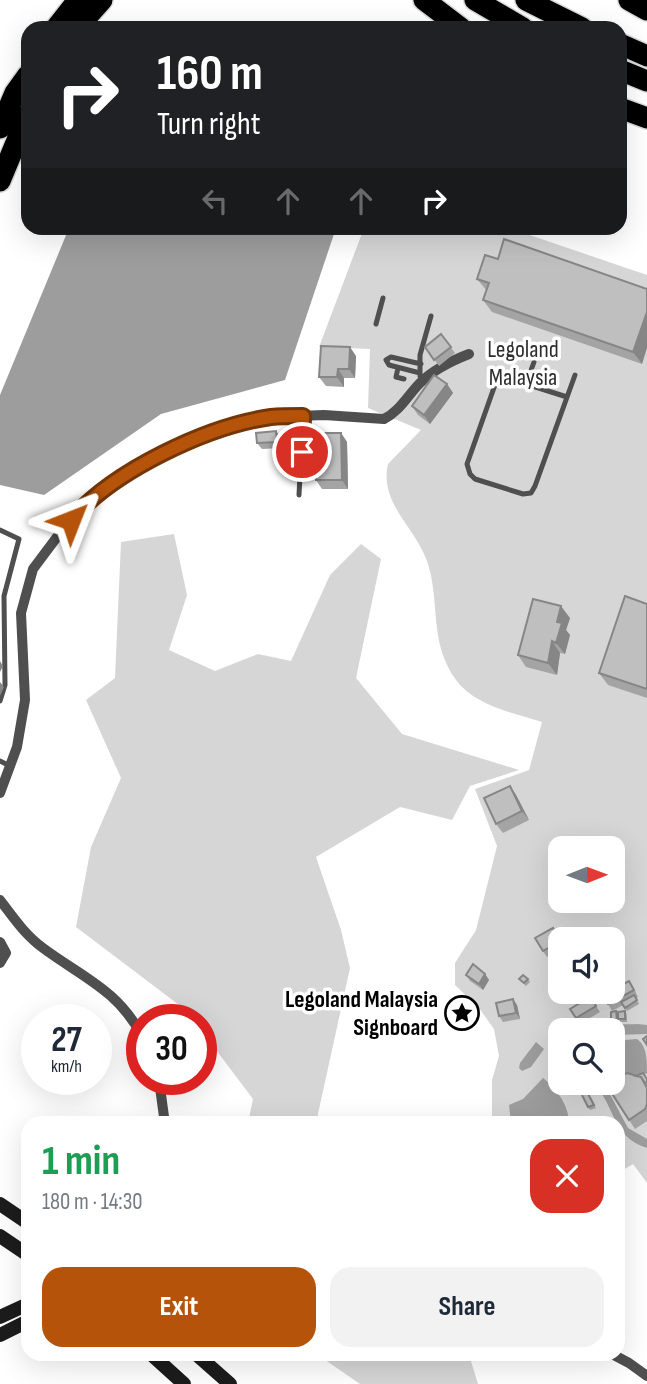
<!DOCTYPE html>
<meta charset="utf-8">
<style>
:root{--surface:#fff;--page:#f2f2f3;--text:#1f2937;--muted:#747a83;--accent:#b45309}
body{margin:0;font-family:"Sofia Sans Condensed",sans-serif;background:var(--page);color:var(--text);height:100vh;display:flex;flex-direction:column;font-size:26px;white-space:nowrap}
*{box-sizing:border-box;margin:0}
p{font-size:23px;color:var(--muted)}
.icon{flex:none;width:38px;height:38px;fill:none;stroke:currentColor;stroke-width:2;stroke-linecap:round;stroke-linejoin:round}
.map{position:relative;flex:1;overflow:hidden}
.drawer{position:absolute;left:21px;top:1116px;width:604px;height:245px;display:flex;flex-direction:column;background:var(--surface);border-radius:21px;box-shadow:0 7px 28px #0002}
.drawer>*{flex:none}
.guide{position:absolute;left:21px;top:21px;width:606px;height:214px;border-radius:21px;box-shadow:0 7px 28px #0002;background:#202124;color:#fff;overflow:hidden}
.needle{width:46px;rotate:89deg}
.fabs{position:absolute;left:548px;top:836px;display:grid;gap:14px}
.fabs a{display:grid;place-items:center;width:77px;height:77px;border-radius:14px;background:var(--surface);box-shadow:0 7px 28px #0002;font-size:35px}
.speed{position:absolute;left:21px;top:1004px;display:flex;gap:14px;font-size:35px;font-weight:700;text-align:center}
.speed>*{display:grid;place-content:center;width:91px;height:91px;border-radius:50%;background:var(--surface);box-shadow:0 7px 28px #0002;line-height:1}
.speed small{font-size:18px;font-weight:400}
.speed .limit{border:10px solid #d22;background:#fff;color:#111}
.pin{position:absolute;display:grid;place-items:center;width:60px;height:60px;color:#fff;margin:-30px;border:4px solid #fff;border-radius:50%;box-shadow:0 2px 7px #0007}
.me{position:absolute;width:77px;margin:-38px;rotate:45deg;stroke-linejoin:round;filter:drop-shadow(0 0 5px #0008)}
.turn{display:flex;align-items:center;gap:24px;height:147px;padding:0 21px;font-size:32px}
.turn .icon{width:91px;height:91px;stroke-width:2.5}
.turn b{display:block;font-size:49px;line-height:60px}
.lanes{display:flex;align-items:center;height:66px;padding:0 21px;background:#0003;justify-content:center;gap:35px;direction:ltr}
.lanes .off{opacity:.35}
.round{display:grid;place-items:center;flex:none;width:74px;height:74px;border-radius:21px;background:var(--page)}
.headline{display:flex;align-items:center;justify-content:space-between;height:119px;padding:0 21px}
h1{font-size:42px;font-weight:700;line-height:52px;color:#1e9e55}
.primary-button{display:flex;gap:14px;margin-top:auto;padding:14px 21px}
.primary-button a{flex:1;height:80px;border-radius:21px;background:var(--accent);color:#fff;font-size:28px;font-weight:700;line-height:80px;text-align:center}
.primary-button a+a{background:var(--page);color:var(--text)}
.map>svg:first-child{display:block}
</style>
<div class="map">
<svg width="647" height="1384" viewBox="0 0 647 1384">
<rect width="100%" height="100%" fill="#fff"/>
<path fill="#d6d6d6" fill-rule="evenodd" d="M364 228H509L647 275V1183L633 1164 618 1173V1124L492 1123V1080L499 1056 494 1029 479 1008 455 985V963L476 930 497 846 475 789 529 770 542 722C514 713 475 706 456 680 428 641 441 602 427 561 415 527 379 503 388 464L421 430 368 408 370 349 319 347ZM560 849H612V901H560ZM560 940H612V992H560ZM560 1031H612V1083H560Z
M174 534 187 595 169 650 215 671 258 654 291 661 330 575 361 544 381 559 356 678 402 734 519 770 470 786 452 820 400 807 316 857 341 930 350 968 316 1123H248L253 1099 201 1030V1020H194L187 1011 76 927 91 847 121 778 86 700 115 678 121 542Z
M318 1355H469L478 1384H360Z"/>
<path fill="#9d9d9d" d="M69 228H336L285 380 161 414 44 495 0 485V395Z
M638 1024 647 1025V1034L613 1035 612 1031H588C601 1022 623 1025 638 1024Z
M637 1039C647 1046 647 1060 647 1073L637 1080H616L613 1078 612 1041Z
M536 1042 544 1049 531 1067 522 1071 519 1068 520 1063Z
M543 1078C556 1088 569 1105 569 1123H511L509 1105 523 1099Z
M593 1083 605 1085 628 1128 647 1139V1148C610 1136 616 1105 593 1083Z"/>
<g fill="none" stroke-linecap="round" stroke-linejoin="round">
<g stroke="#dbdbdb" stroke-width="24">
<path id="highway" d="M424 0 461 28
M475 0 523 28
M526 0 582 28
M629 0 647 10
M56 28 78 0
M77 28 102 0
M620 44 647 56
M620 70 647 81
M620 108 647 118
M0 128 15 93 28 75
M0 181 28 114"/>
</g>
<path stroke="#4f4f4f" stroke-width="5" d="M376 324 383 298
M534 362 526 384 503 376 496 382 467 464 470 474 475 479 523 494 531 493 535 486 575 375
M398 368 396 377 404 379
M420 373 389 365 386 360 391 357 421 364
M420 376V355L431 316
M526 384 567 397
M299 495 303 416
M0 530 19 539 4 596 5 685 0 701
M0 761 10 766"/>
<path stroke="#4f4f4f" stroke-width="10" d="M0 793 17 747 25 700 21 613 33 569 57 537 86 503 122 476 169 450 219 431 270 417 324 415 384 419C400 411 408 395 420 383 434 369 451 361 469 354
M0 900C13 917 25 935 43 948 82 977 118 990 142 1036
M0 942 6 953 0 963
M159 1080 165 1124
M612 1354 629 1363 647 1376"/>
<path stroke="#1c1c1c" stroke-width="14" d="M0 1204 28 1223
M0 1236 28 1255
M0 1317 28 1304
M0 1335 28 1321
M151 1354 184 1384
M196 1354 230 1384"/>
<use href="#highway" stroke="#000" stroke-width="21"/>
</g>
<path fill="#a4a4a4" d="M498 259 647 289 642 364 492 312 483 300 487 291 477 279Z
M441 334 455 353 439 366 425 347Z
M356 356 355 378H344V387L326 386 319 377Z
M447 384 453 393 430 424 418 415 412 406Z
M276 431 280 437 281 448 262 449 257 443Z
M341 433 347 442 348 489H322L316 480Z
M647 604V698L608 685 599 673Z
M570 618 566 630 570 635 565 654 560 653 557 675 526 667 518 655Z
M510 786 516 795 529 820 503 833 496 824Z
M553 928 560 940V950L547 957 543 951Z
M485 974 489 980 483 990 470 981 466 975Z
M519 979H528L530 982 526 986Z
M633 987 638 997 636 998 639 1004 627 1011 623 1005 612 1011 608 1004Z
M590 997 600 1012 580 1024 570 1009Z
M517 1005 520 1019 503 1022 499 1016Z
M616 1011 618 1014 625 1011 627 1015V1022H620L619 1019V1022H613L611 1019Z
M636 1076 647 1079V1121L635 1129 611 1092Z
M589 1095 596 1108 590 1110 588 1107Z"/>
<path fill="#868686" d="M647 312V348L642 364 633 352Z
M350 347 356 356 355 378 349 369Z
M338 369 344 378V387L337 377Z
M447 384 453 393 430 424 424 415Z
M276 431 280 437 281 448 277 442Z
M341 433 347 442 348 489 342 480Z
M561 606 570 618 566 630 570 635 565 654 556 643 557 622Z
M552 641 560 653 557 675 548 663Z
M0 661 3 666 0 672Z
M0 682 4 687 0 696Z
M510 786 516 795 529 820 522 811Z
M485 974 489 980 483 990 479 984Z
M513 999 517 1005 520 1019 516 1013Z"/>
<path fill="#bfbfbf" stroke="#868686" stroke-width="2" d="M504 239 647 289V312L633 352 483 300 489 283 477 279 485 255 498 259Z
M441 334 451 347 434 360 425 347Z
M321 346 350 347 349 369H338L337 377H319Z
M434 375 447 384 424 415 412 406Z
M276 431 277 442 257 443 256 433Z
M315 433H341L342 480H316Z
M625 596 647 604V689L599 673Z
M533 599 561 606 557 622 562 623 556 643 552 641 548 663 518 655Z
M510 786 522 811 496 824 484 798Z
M553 928 560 942 543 951 535 938Z
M473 964 485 974 479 984 466 975Z
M523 975 528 979 524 983 519 979Z
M629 981 634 990 608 1004 603 995 609 992H612V990Z
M634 995 637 1000 625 1008 621 1002Z
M590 997 596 1006 576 1018 570 1009Z
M513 999 516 1013 499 1016 496 1003Z
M616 1011 617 1019H611V1012Z
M625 1011V1019H618V1012Z
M647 1036V1045L643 1039Z
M627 1073 641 1077 647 1088V1104L645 1109 629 1120 611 1092 619 1087 615 1079Z
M643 1073 647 1079V1082L645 1083 641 1077 636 1076Z
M587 1092 594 1105 588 1107 582 1095Z"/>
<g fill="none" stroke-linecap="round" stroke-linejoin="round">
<g stroke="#753606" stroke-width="18">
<path id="route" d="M71 520C113 471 207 426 271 417 281 416 293 416 303 416L302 452"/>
</g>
<use href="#route" stroke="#b45309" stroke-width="12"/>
</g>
<defs>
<g id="sight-ring" transform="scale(1.75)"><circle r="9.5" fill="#fff" stroke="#000" stroke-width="1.5"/><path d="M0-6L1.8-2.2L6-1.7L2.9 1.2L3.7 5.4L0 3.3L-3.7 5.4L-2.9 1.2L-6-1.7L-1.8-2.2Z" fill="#000"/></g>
</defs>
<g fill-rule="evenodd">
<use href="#sight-ring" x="462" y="1013"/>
</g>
<g text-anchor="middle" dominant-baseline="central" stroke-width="7" stroke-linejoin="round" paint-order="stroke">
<g font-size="24" fill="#2d2d2d" stroke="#fff">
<text x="523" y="349">Legoland<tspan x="523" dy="28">Malaysia</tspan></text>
</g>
<g font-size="24" font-weight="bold" fill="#000" stroke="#fff" text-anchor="end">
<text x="438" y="999">Legoland Malaysia<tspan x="438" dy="28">Signboard</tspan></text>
</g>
</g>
</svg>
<div class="fabs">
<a><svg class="needle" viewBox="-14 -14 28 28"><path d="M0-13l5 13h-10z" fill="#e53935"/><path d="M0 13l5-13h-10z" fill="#747a83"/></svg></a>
<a><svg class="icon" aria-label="sound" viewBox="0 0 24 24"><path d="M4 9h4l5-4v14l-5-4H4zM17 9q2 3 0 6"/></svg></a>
<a><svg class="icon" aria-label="search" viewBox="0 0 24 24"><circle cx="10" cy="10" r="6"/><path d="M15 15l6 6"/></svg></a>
</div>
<div class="speed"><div>27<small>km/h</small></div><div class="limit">30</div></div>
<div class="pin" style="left:302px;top:452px;background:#d93025"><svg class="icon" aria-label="arrive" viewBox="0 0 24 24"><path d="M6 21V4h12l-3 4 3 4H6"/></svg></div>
<svg class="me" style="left:71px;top:520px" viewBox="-20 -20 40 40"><path d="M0-17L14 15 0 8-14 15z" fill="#b45309" stroke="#fff" stroke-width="4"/></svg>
<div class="guide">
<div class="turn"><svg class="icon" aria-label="right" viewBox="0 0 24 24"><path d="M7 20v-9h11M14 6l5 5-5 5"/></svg><div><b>160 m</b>Turn right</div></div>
<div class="lanes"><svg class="icon off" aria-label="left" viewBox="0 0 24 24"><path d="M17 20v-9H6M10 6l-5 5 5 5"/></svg><svg class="icon off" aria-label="ahead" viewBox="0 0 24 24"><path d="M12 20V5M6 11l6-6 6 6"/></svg><svg class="icon off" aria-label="ahead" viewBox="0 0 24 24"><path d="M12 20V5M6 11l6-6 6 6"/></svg><svg class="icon" aria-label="right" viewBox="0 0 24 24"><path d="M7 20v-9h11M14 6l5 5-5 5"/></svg></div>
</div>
<section class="drawer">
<div class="headline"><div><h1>1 min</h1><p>180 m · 14:30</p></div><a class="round" style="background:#d93025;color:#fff"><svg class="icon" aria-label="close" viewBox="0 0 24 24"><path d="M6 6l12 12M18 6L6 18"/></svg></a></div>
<div class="primary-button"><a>Exit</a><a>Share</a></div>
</section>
</div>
